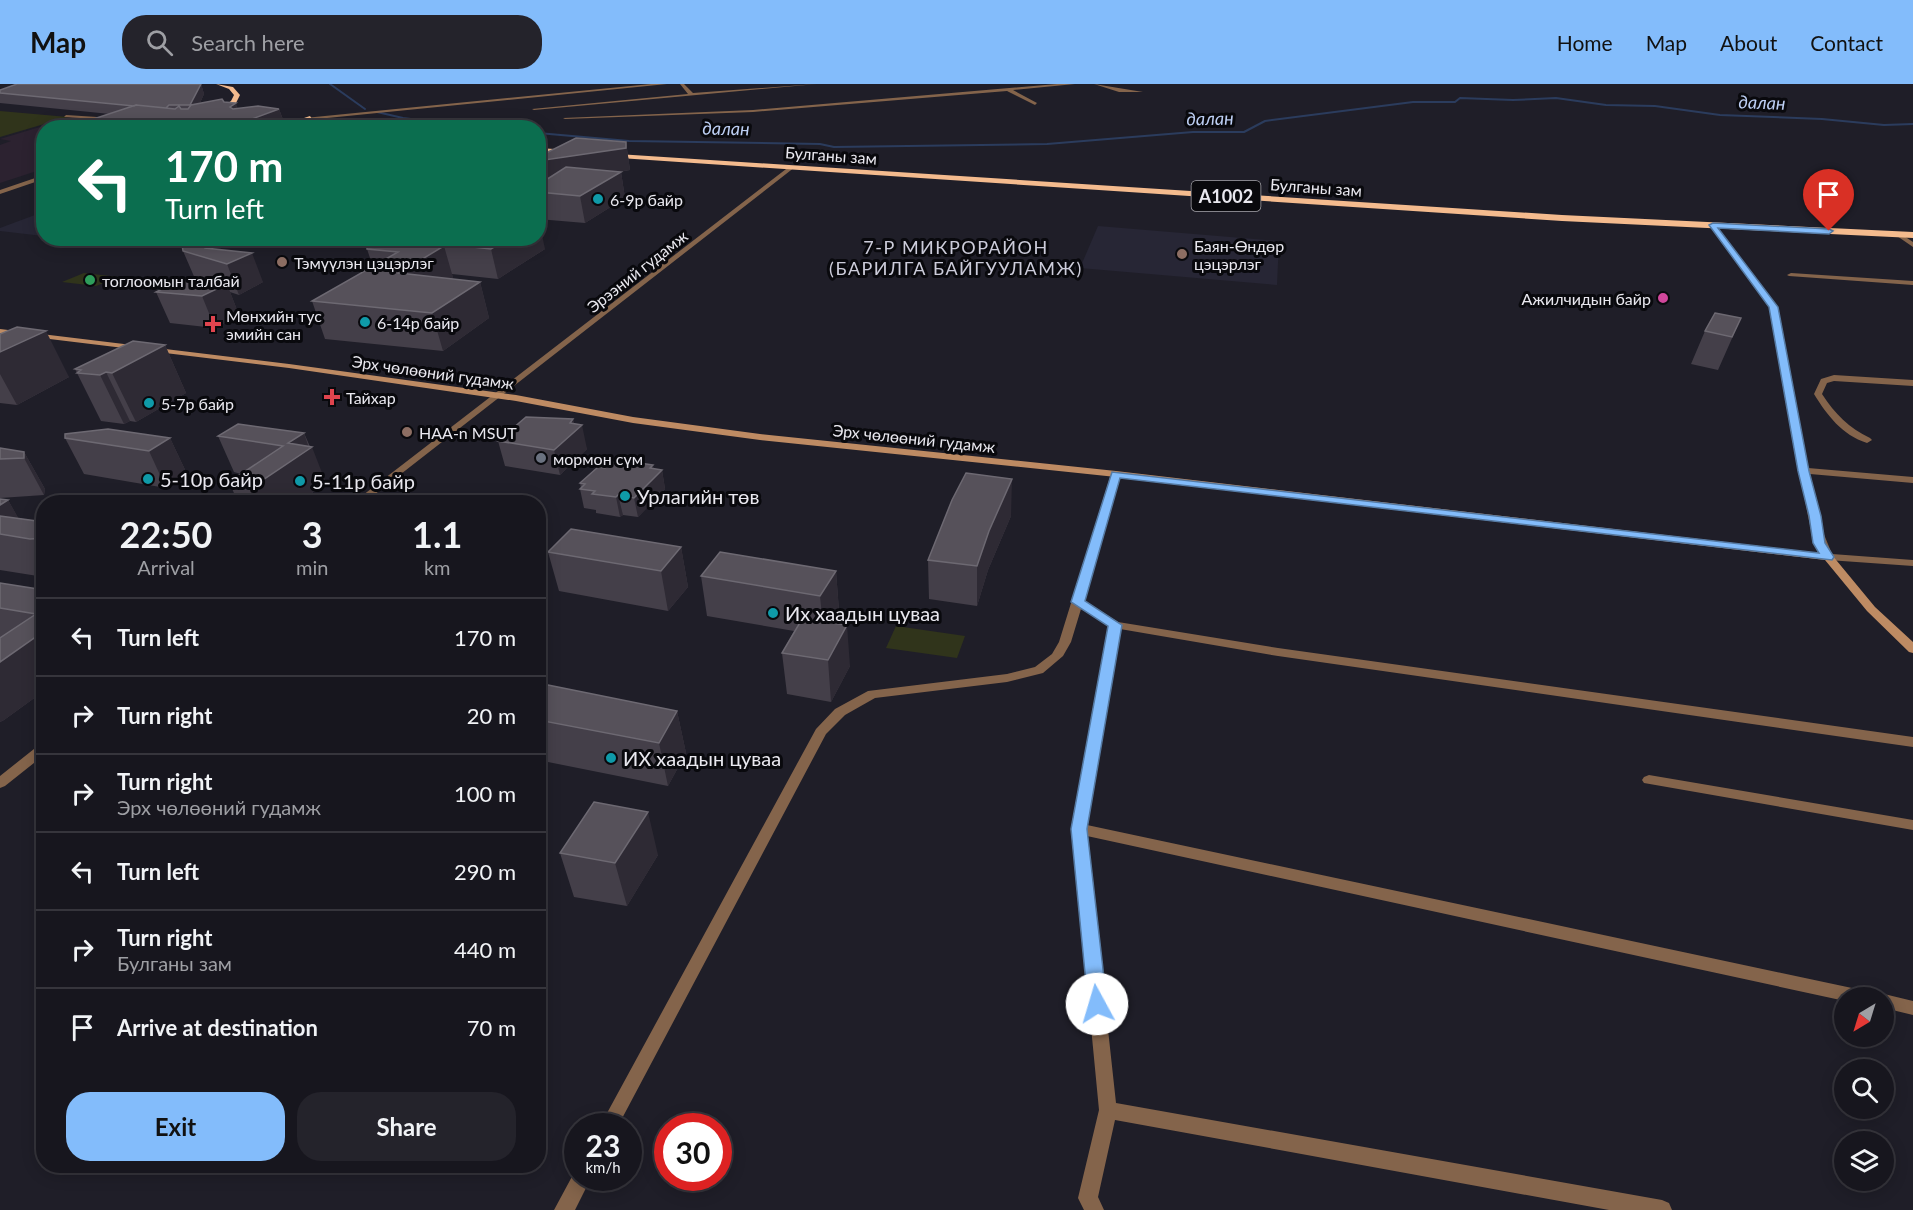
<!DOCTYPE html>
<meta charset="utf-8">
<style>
:root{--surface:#17161e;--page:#24232b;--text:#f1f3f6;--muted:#9e9fa4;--line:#36353c;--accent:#83bcfb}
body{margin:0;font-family:Lato,sans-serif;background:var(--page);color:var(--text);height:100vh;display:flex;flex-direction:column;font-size:22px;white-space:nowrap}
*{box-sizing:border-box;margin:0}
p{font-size:20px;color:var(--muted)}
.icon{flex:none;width:33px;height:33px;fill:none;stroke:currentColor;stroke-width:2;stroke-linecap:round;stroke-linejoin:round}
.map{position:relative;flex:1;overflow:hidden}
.panel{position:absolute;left:36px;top:411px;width:510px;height:678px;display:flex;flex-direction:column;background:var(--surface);border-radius:24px;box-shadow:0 3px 15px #0003,0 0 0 2px var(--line)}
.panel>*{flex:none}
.guide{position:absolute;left:36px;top:36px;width:510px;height:126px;border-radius:24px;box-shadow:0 3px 15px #0003,0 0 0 2px var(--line);background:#0b6e4f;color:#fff;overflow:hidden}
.needle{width:39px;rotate:218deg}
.fabs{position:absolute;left:1834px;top:903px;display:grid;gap:12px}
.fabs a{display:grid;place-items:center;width:60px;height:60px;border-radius:50%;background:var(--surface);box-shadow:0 3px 15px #0003,0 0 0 2px var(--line);font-size:30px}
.speed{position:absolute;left:564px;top:1029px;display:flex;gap:12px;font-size:30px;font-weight:700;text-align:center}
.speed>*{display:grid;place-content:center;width:78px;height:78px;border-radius:50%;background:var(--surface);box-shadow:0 3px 15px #0003,0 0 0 2px var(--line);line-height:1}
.speed small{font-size:15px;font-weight:400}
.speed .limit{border:9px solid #d22;background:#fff;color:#111}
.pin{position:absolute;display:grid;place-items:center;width:51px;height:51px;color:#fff;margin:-62px -26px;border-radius:50% 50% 50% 0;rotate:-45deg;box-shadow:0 0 6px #0007}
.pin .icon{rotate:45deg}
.me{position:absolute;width:66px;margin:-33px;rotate:354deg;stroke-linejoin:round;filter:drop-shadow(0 0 4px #0008)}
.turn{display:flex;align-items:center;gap:21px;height:126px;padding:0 30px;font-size:27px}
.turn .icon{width:78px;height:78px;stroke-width:2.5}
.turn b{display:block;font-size:42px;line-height:51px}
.eta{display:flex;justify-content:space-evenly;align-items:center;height:102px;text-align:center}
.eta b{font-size:36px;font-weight:700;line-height:42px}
.action{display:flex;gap:12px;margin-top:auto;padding:12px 30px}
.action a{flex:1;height:69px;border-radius:24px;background:var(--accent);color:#111;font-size:24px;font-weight:700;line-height:69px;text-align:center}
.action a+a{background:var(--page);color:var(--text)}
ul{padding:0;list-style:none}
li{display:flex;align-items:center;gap:18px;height:78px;padding:0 30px;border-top:2px solid var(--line)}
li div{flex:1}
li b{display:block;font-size:22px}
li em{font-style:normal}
header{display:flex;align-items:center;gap:36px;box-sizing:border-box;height:84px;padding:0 30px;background:var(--accent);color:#111}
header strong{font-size:28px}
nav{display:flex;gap:33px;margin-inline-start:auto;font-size:21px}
.search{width:420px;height:54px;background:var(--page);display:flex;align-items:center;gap:15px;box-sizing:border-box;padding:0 21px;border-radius:24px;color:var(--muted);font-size:22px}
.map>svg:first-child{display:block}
</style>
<header>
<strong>Map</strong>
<div class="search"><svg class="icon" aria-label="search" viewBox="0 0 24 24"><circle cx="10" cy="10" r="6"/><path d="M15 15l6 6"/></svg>Search here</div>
<nav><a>Home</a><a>Map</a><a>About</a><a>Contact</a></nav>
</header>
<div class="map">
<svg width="1913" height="1126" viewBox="0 0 1913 1126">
<rect width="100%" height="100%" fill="#1f1e28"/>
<path fill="#2c2230" d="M73 33 150 39 135 44H44L43 85 0 99V61L11 57 0 55Z"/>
<path fill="#272635" d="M43 128V152L0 147V144Z
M1098 142 1279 157 1277 201 1080 184Z"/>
<path fill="#30341b" d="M0 27 68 33 0 53Z
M84 189 118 193 96 202 62 198Z
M896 542 965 552 957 574 886 564Z"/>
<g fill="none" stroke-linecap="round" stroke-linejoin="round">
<path stroke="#2b3c5d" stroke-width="2" d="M330 0 365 25
M377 28 403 34 483 44
M538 49 629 57 820 60 834 63 1047 60 1193 48H1244L1265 37 1413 18H1455L1460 14 1513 16 1556 14 1606 21 1655 22 1720 31 1822 35 1884 41 1913 40"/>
<path fill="#84644b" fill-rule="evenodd" d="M680 0H684L693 9 817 0 534 26 532 25 688 10Z
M1057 0H1075L1013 6 1037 19 1035 21 1007 7 753 28 565 35 563 34 753 26Z
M1094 0 1143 8H1119Z
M66 31 113 34 115 35 113 36 64 33Z
M790 82 795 83 365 418H354Z
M44 91V95L0 110V106Z
M1711 140H1715L1777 223 1808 384 1913 393V399L1810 390 1821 443 1832 470 1913 476V482L1828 476C1815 471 1811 445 1808 432L1769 223 1711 142Z
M1897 150H1901L1913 158V163L1897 152Z
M1791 189 1913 197V201L1789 192 1787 191Z
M1834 291 1913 296V302L1834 297 1827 299 1822 310C1835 330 1849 344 1870 354L1872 356 1867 359C1842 351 1827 331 1814 310L1821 295Z
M1116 387 1121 390 1083 516 1118 538 1278 564 1913 653V663L1278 572 1120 545 1087 741 1866 907 1872 909 1874 914H1845V917L1087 752 1116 1019 1662 1116 1669 1119 1672 1126H1609L1115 1036 1098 1113 1104 1126H1084L1078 1114 1099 1026 1072 745 1109 542 1081 525 1071 558 1063 572 1043 589 1007 598 875 614 845 631 826 650 618 1042H600L816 645 835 625 868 607 1007 590 1035 583 1052 570 1059 558 1111 390Z
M44 660V671L5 702 0 704V692L39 661Z
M1649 691 1913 736V746L1644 699 1642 696 1644 693Z
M1884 910 1913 917V931L1884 924V914H1877Z
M575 1087H578V1094H591L575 1126H554Z"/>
<path fill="#84644b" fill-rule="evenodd" d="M651 0H667L267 40 264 38Z"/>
<path fill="#be8b63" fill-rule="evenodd" d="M0 245 289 280 516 311 633 333 760 350 1116 387 1828 470 1832 471 1875 523 1913 558V569L1909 568 1867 527 1825 476 1116 393 760 356 633 339 516 317 289 284 0 249Z"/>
<path fill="#f4bb8e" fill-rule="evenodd" d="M216 0 233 3 240 11 236 19 215 32 213 29 231 17 234 11 229 5Z
M310 32 312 35 292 44H285L286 40Z
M538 64 571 66 575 68 571 70 538 68Z
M602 69 1562 131 1913 148V154L1562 137 605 73H602Z"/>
</g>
<path fill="#443f49" d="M201 0 204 10 200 19 224 18 238 25H279L284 38 110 30 0 19V6Z
M626 58 630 86 619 88H621L625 114 585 139 538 135V101L540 99 538 91V73Z
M204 154 208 164 263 198 239 211 230 208 239 231 215 244 170 239 156 208 196 197 183 167Z
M444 160 545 165 498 195 452 190 453 195 480 198 489 234 443 267 325 255 312 217 373 183 367 165Z
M1741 234 1718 286 1691 280 1705 247Z
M0 250 69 293 17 321 0 319Z
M165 261 186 309 136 338 130 337 124 340 101 337 75 285Z
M573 335 574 340 587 365 560 391 505 382 498 357Z
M304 349 326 399 299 418H238L229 398 241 390 234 388 218 352Z
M65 354H170L187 390 166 404 84 390Z
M0 364 24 368 45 405 44 411 0 414Z
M605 384 654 385 662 386 665 405 638 433 623 431 620 433 596 429V426L584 424 580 405 581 404 580 399Z
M0 415 8 416 18 434 44 438V493L0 486Z
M1011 432 988 486 977 522 929 515 928 476Z
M681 463 688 503 668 527 559 507 548 468Z
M836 487 839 527 832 539 850 582 831 618 787 610 782 569 794 547 707 532 701 492Z
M0 499 44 506V607L4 636 0 638Z
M538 613 677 627 686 669 668 702 538 676Z
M560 769 658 771 627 822 574 813Z"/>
<path fill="#2e2a34" d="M201 0 204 10 194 32 190 21Z
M236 19 243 40 230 23Z
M279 25 286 44 252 35Z
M626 58 630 86 541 100 538 90V77Z
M621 88 625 114 585 139 580 112Z
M539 137 545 165 498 195 491 165 509 154H538Z
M203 154H204L213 176 205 164Z
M444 162 454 197 399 189Z
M252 169 263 198 239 211 227 180Z
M480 198 489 234 443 267 432 229Z
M227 200 239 231 215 244 202 212Z
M46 247 69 293 17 321 0 290V268Z
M165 261 186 309 136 338 112 289Z
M106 288 130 337 124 340 100 291Z
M573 335 576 346 582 341 587 365 560 391 554 366Z
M304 349 309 364 312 363 326 399 299 418H261L254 402 288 359Z
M170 354 187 390 166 404 149 367Z
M24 368 45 405 44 411 24 374Z
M653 381 655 392 662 386 665 405 638 433 634 414 650 384Z
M1012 395 1011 432 988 486 977 522V482L989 447Z
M618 411 623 431 620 433 616 413Z
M8 416 30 454 0 450V421Z
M681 463 688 503 668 527 661 487Z
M836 487 839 527 824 552 820 512Z
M847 541 850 582 831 618 828 576Z
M44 547V607L4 636 0 638V578Z
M677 627 686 669 668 702 659 659Z
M648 728 658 771 627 822 615 779Z"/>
<path fill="#56515a" stroke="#6d6972" stroke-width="1.5" d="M17 0H201L190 21H169L166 24 136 21 134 22 0 9V6Z
M222 15 224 18 236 19 230 23 233 25 258 22 279 25 252 35 319 41 311 44H66L136 21 175 25 179 22 181 25H188L191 21Z
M576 54 626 58V64L538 77V73Z
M566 83 621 88 580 112 538 108V101Z
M181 154H203L205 164 252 169 227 180 183 167Z
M406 154H439L444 162 399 189 480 198 432 229 312 217 398 168 367 165V161Z
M450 154H509L491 165 444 160Z
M182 195 227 200 202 212 156 208Z
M1715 229 1741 234 1732 253 1705 247Z
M17 243 46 247 0 268V250Z
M133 257 165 261 112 289 106 288 100 291 77 289 81 286 75 285Z
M526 333 573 335 570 339 582 341 554 366 498 357Z
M238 340 304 349 288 359 312 363 254 402 229 398 283 362 218 352Z
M108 345 170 354 149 367 65 354V350Z
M0 364 24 368V374L0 375Z
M626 377 653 381 650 384 662 386 634 414 618 411 616 413 592 410 595 407 580 405 585 400 580 399 598 383 605 384 612 378 624 379Z
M966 389 1012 395 989 447 977 482 928 476 952 416Z
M0 415 8 416 0 421Z
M0 432 44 438V454L30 455 0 450Z
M571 445 681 463 661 487 548 468Z
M720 468 836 487 820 512 701 492Z
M0 499 44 506V525L39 528 44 529V547L0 578V554L36 530 0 524Z
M802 535 847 541 828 576 782 569Z
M548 601 677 627 659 659 538 636V613Z
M594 718 648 728 615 779 560 769Z"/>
<path fill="#83bcfb" stroke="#557aa3" stroke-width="1.5" d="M1713 139 1829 145 1833 147 1829 150 1718 144 1778 223 1809 387 1821 432 1825 459 1834 473 1832 476 1120 394 1085 517 1122 541 1087 745 1107 920 1104 925 1097 928 1091 925 1088 920 1071 745 1108 542 1071 518 1112 388 1819 469 1813 459 1809 432 1798 387 1769 223 1709 141Z"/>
<g fill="#0f9aa8" stroke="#09090d" stroke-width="2">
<circle cx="598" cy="115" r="6"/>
<circle cx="365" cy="238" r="6"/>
<circle cx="149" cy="319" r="6"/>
<circle cx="148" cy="395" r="6"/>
<circle cx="300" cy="397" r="6"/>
<circle cx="625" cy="412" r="6"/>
<circle cx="773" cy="529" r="6"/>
<circle cx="611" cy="674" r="6"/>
</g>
<g fill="#8d6e63" stroke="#09090d" stroke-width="2">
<circle cx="1182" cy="170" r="6"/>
<circle cx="282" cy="178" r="6"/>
<circle cx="407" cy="348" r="6"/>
</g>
<circle fill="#2e9e5b" stroke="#09090d" stroke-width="2" cx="90" cy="196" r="6"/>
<circle fill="#d1479c" stroke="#09090d" stroke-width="2" cx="1663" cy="214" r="6"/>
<g fill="#e0444e" stroke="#09090d" stroke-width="2">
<path d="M210 231h6v6h6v6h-6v6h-6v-6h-6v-6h6z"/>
<path d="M329 304h6v6h6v6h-6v6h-6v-6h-6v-6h6z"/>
</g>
<circle fill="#6b7280" stroke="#09090d" stroke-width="2" cx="541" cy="374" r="6"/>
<g text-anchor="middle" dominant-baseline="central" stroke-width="6" stroke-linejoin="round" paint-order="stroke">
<g font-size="16" fill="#e9e8ef" stroke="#09090d">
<text transform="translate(831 71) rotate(4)">Булганы зам</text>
<text transform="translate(1316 103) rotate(4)">Булганы зам</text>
<text transform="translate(637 187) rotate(-38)">Эрээний гудамж</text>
<text transform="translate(433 288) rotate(8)">Эрх чөлөөний гудамж</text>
<text transform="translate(914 354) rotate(6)">Эрх чөлөөний гудамж</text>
</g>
<g font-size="16" fill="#e9e8ef" stroke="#09090d" text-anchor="start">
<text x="610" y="115">6-9р байр</text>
<text x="1194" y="161">Баян-Өндөр<tspan x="1194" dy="18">цэцэрлэг</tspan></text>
<text x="294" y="178">Тэмүүлэн цэцэрлэг</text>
<text x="102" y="196">тоглоомын талбай</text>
<text x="1651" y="214" text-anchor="end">Ажилчидын байр</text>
<text x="226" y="231">Мөнхийн тус<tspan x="226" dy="18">эмийн сан</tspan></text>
<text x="377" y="238">6-14р байр</text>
<text x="346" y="313">Тайхар</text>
<text x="161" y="319">5-7р байр</text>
<text x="419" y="348">HAA-n MSUT</text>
<text x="553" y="374">мормон сүм</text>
</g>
<g font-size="18" font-style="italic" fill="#bdcff4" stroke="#09090d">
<text transform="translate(1762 18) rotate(2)">далан</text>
<text transform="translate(1210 34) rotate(-1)">далан</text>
<text transform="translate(726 44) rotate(1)">далан</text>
</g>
<rect fill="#09090d" stroke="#a6a5ab" stroke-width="1.5" x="1191.5" y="97" width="69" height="30" rx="4.5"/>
<g font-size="18" font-weight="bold" fill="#e9e8ef">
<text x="1226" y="112">A1002</text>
</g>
<g font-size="18" letter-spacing="1.5" fill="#ccccda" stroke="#09090d">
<text x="956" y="163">7-Р МИКРОРАЙОН<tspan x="956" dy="21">(БАРИЛГА БАЙГУУЛАМЖ)</tspan></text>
</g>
<g font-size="20" fill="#e9e8ef" stroke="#09090d" text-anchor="start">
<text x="160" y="395">5-10р байр</text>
<text x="312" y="397">5-11р байр</text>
<text x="637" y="412">Урлагийн төв</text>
<text x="785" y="529">Их хаадын цуваа</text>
<text x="623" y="674">ИХ хаадын цуваа</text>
</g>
</g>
</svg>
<div class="fabs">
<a><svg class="needle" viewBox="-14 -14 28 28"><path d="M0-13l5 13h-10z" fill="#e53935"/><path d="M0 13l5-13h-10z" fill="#9e9fa4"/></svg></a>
<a><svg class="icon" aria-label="search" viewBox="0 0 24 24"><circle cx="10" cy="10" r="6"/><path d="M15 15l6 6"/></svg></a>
<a><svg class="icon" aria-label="layers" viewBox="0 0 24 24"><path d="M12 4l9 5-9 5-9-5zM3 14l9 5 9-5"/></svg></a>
</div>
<div class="speed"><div>23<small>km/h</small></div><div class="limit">30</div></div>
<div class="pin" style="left:1829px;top:147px;background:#d93025"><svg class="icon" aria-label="arrive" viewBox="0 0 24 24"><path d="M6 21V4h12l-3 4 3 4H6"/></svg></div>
<svg class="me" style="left:1097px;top:920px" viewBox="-20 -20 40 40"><circle r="19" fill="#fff"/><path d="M0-13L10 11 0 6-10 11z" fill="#83bcfb"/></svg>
<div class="guide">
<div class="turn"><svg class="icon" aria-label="left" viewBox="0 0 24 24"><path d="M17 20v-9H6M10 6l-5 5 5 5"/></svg><div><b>170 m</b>Turn left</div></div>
</div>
<section class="panel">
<div class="eta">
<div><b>22:50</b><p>Arrival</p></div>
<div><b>3</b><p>min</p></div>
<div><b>1.1</b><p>km</p></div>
</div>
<ul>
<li><svg class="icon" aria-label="left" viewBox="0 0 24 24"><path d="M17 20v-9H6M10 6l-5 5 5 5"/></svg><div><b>Turn left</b></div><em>170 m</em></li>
<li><svg class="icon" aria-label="right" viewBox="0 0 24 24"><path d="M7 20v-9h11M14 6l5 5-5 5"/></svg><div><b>Turn right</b></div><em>20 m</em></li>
<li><svg class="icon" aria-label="right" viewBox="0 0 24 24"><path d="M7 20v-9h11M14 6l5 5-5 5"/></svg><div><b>Turn right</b><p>Эрх чөлөөний гудамж</p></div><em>100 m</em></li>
<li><svg class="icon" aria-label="left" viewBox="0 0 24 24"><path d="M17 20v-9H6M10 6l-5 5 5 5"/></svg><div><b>Turn left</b></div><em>290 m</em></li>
<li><svg class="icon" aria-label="right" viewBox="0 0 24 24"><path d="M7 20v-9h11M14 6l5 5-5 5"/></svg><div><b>Turn right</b><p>Булганы зам</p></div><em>440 m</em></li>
<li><svg class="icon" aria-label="arrive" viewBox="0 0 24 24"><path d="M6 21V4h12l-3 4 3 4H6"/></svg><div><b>Arrive at destination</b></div><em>70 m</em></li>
</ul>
<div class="action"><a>Exit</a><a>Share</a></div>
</section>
</div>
